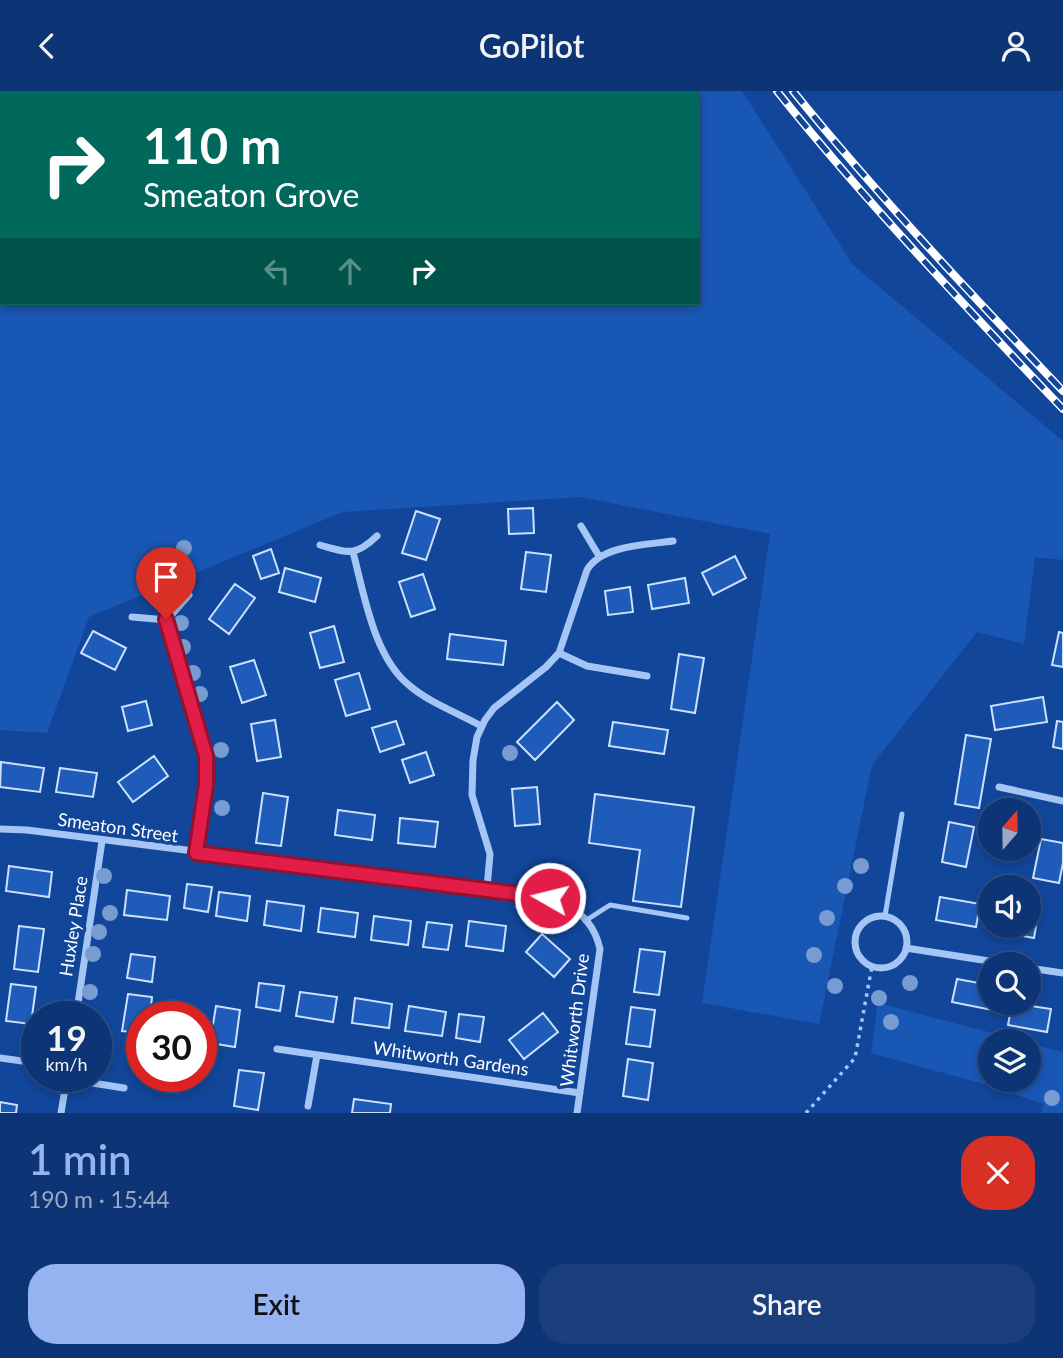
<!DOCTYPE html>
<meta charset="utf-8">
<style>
:root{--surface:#0d3474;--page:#1b3f7c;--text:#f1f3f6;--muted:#9aaac5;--line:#2d4f86;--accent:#95b2f1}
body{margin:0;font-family:Lato,sans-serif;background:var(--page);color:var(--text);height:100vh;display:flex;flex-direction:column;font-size:26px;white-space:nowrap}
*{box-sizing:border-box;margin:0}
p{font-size:23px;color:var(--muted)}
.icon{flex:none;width:38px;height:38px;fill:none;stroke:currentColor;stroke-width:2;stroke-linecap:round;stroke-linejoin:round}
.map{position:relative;height:1022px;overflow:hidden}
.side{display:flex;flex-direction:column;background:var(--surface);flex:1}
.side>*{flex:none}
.banner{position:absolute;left:0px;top:0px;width:700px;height:214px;box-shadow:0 4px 10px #0003,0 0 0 2px var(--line);background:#00695c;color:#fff;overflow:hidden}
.needle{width:46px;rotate:20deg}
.buttons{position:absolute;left:978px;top:707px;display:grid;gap:14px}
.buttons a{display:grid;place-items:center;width:63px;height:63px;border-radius:50%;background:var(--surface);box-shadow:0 4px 10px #0003,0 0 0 2px var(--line);font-size:35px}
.speed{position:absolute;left:21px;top:910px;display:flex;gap:14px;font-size:35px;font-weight:700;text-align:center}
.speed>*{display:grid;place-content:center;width:91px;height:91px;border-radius:50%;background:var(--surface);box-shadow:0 4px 10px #0003,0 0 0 2px var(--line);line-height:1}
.speed small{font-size:18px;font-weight:400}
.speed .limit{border:10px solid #d22;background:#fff;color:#111}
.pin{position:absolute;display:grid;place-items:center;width:60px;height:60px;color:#fff;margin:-72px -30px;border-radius:50% 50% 50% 0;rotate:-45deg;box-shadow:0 0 7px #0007}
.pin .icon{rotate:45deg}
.me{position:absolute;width:77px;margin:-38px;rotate:278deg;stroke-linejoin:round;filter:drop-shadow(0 0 5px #0008)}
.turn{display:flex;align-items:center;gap:24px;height:147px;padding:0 28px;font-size:32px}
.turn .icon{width:91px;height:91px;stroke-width:2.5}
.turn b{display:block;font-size:49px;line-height:60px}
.lanes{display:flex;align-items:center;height:66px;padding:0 28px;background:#0003;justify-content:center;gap:35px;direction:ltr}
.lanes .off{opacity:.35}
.round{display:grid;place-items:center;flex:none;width:74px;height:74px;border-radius:28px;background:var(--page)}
.head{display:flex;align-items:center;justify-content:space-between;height:119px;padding:0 28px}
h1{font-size:42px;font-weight:600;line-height:52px;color:var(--accent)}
.primary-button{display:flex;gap:14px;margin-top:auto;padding:14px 28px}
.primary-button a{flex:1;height:80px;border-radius:28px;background:var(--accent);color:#111;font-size:28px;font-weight:600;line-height:80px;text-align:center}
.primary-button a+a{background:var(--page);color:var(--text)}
header{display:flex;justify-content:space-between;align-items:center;height:91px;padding:0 28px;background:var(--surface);font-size:32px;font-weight:600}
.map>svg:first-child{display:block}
</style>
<header><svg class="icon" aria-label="back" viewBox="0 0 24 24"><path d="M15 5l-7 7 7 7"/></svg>GoPilot<svg class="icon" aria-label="person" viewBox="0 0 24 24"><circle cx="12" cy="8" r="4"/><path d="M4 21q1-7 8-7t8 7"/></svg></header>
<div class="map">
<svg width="1063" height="1022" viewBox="0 0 1063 1022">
<rect width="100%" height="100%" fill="#11469b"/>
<path fill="#1957b5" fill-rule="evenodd" d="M0 0H742L853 174 1063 350V469L1035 466 1024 553 977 541 872 674 819 933 702 912 770 443 580 406 343 421 89 526 47 642 0 639ZM2 2H698V212H2Z
M878 912 1023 950H990V989H1029V952L1063 961V1022H1042L1043 1013 994 996 871 962Z"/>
<path fill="#1f5cba" stroke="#cde1fe" stroke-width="2" d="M533 417 534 442 509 443 508 418Z
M416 420 440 428 426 469 402 462Z
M271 458 279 482 261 488 253 465Z
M526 461 551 464 546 501 521 498Z
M735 465 746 487 713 504 702 482Z
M285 477 321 487 315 511 279 501Z
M423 483 435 518 411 526 399 491Z
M685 487 689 512 652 518 648 494Z
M235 493 255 507 229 543 209 528Z
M630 496 633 521 608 524 605 500Z
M334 535 344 571 320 577 310 542Z
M93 540 126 557 115 579 81 562Z
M1059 541 1063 542V576L1052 574Z
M450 543 506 550 503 574 447 568Z
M679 563 704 567 695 622 671 618Z
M254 569 266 604 242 612 230 576Z
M359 582 370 618 346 625 335 589Z
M1043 606 1047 631 995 639 991 615Z
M146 610 152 634 128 640 122 616Z
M557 611 574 629 535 669 517 651Z
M275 629 281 666 257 670 251 633Z
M396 630 404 653 380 661 372 637Z
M1057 630 1063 631V658L1053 656Z
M613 631 668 639 664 663 609 655Z
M966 644 991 648 979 717 955 713Z
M426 661 434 684 410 692 402 669Z
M154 665 168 685 133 711 118 691Z
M1 671 44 677 40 701 0 696Z
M60 677 97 682 93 706 56 701Z
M537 696 540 733 515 735 512 698Z
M263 702 288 706 281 755 256 752Z
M595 703 694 716 681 816 633 810 640 759 589 752Z
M338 719 375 724 372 749 335 744Z
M400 727 438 731 435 756 398 752Z
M949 731 974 736 966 776 942 771Z
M1041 748 1063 752V772L1059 792 1033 787Z
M9 775 52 781 49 806 6 800Z
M187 793 212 796 208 821 184 817Z
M127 799 170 805 167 829 124 824Z
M219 801 250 805 247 830 216 825Z
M940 806 980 813 976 836 936 829Z
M267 810 304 815 301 840 264 834Z
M321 817 358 822 355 846 318 841Z
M1029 822 1038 824 1034 847 994 840 995 835H1029Z
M374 825 411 830 408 854 371 849Z
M469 830 506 835 503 860 466 855Z
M427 831 452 834 448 859 423 856Z
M19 835 44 838 38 881 14 878Z
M542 843 570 868 554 886 526 861Z
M640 858 665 861 659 904 634 901Z
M131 863 155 866 152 891 127 887Z
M957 888 990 894 992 919 952 911Z
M259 892 284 895 280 920 256 916Z
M11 893 36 896 31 933 6 930Z
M300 901 337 906 333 931 296 925Z
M128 903 152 906 150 926H142V942L122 940Z
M355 907 392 913 389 937 352 932Z
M1012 912 1051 918 1047 941 1008 934Z
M216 915 240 919 235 956 210 952Z
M409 915 446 921 442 945 405 940Z
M631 916 655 919 650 956 626 953Z
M543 922 558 941 524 968 509 949Z
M459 923 484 926 480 951 456 947Z
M628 968 653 972 648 1009 623 1005Z
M239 979 264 982 258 1019 234 1015Z
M154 985H179L177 1002 153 998Z
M354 1008 391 1013 390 1022H352Z
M0 1011 17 1014 16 1022H0Z"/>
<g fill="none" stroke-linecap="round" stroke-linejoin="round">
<path stroke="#a5c5f4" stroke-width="3.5" stroke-dasharray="3.5 5" stroke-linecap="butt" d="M806 1022 855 967 872 875"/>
<path stroke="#a5c5f4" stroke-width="5" d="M885 825 902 723
M585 830 610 814 687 827"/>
<path stroke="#a5c5f4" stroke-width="7" d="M581 435 599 465
M320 454C348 462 355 466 377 445
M353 461C364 503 374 567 410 595 430 612 458 622 481 635
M132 526 167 529 189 504
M167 529 206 665V694L196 762
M559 562 587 575 647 585
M999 696 1063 710
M0 738 27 739 487 797C532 804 588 803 600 858L577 1022
M487 797 490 763 472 704 473 669 477 646 485 629 494 617 546 576 559 562 587 479C601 454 646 454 673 450
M855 851a26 26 0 1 1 52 0a26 26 0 1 1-52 0Z
M906 857 1008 873
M1029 877 1063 882
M76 926 102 750
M277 958 580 1002
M0 967 37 972
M67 988 124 997
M308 1015 317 964
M61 1022 67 986"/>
<g stroke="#fff" stroke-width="8">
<path id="rail" d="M777 0C866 111 965 215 1063 318
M793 0C878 105 971 203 1063 300"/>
</g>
<use href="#rail" stroke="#11469b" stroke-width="5" stroke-dasharray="16" stroke-linecap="butt"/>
</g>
<g fill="#789bd1">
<circle cx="184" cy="457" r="8"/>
<circle cx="179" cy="488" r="8"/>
<circle cx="181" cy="532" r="8"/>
<circle cx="183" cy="556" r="8"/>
<circle cx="193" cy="582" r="8"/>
<circle cx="200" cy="603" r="8"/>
<circle cx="221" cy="659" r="8"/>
<circle cx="510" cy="662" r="8"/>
<circle cx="222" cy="717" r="8"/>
<circle cx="861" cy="775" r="8"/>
<circle cx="104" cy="785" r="8"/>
<circle cx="845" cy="795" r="8"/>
<circle cx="110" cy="822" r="8"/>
<circle cx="827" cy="827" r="8"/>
<circle cx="99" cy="841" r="8"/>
<circle cx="93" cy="863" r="8"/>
<circle cx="814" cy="864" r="8"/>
<circle cx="910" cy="892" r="8"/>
<circle cx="835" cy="895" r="8"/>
<circle cx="90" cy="901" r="8"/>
<circle cx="879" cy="907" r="8"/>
<circle cx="891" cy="931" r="8"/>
<circle cx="1052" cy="1007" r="8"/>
</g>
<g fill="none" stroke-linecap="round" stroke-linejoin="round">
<g stroke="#92132f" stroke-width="18">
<path id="route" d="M166 528 206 665V694L196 762 550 807"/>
</g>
<use href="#route" stroke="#e11d48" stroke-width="12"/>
</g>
<g text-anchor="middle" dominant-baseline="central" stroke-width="7" stroke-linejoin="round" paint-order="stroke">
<g font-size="18" fill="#fff" stroke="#11469b">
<text transform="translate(118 736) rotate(8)">Smeaton Street</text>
<text transform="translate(73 835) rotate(-81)">Huxley Place</text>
<text transform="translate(574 929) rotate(-83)">Whitworth Drive</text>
<text transform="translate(451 967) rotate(8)">Whitworth Gardens</text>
</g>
</g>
</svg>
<div class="buttons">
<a><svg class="needle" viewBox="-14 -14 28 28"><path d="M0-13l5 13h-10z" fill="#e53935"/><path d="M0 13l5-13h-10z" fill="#9aaac5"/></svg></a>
<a><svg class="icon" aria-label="sound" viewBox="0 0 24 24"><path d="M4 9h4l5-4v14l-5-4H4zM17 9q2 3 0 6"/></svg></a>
<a><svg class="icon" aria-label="search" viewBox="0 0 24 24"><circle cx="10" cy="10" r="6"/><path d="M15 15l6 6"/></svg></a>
<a><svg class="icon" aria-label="layers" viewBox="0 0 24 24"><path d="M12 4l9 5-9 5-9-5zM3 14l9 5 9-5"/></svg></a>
</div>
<div class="speed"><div>19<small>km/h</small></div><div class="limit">30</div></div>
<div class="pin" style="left:166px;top:528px;background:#d93025"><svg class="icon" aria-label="arrive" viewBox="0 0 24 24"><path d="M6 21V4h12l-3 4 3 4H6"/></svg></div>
<svg class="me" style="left:550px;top:807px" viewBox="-20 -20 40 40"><circle r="17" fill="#e11d48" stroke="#fff" stroke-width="3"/><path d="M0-11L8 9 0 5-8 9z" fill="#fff"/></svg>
<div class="banner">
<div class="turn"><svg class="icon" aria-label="right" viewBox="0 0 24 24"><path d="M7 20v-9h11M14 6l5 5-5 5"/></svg><div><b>110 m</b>Smeaton Grove</div></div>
<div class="lanes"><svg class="icon off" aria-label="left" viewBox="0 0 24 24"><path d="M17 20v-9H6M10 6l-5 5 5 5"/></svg><svg class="icon off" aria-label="ahead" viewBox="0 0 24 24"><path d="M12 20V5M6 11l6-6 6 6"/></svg><svg class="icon" aria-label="right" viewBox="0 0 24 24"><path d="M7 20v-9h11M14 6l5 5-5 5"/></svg></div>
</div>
</div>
<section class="side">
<div class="head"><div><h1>1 min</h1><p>190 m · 15:44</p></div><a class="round" style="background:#d93025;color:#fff"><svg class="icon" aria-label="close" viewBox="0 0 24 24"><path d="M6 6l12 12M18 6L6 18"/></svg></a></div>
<div class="primary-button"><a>Exit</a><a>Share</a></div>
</section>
